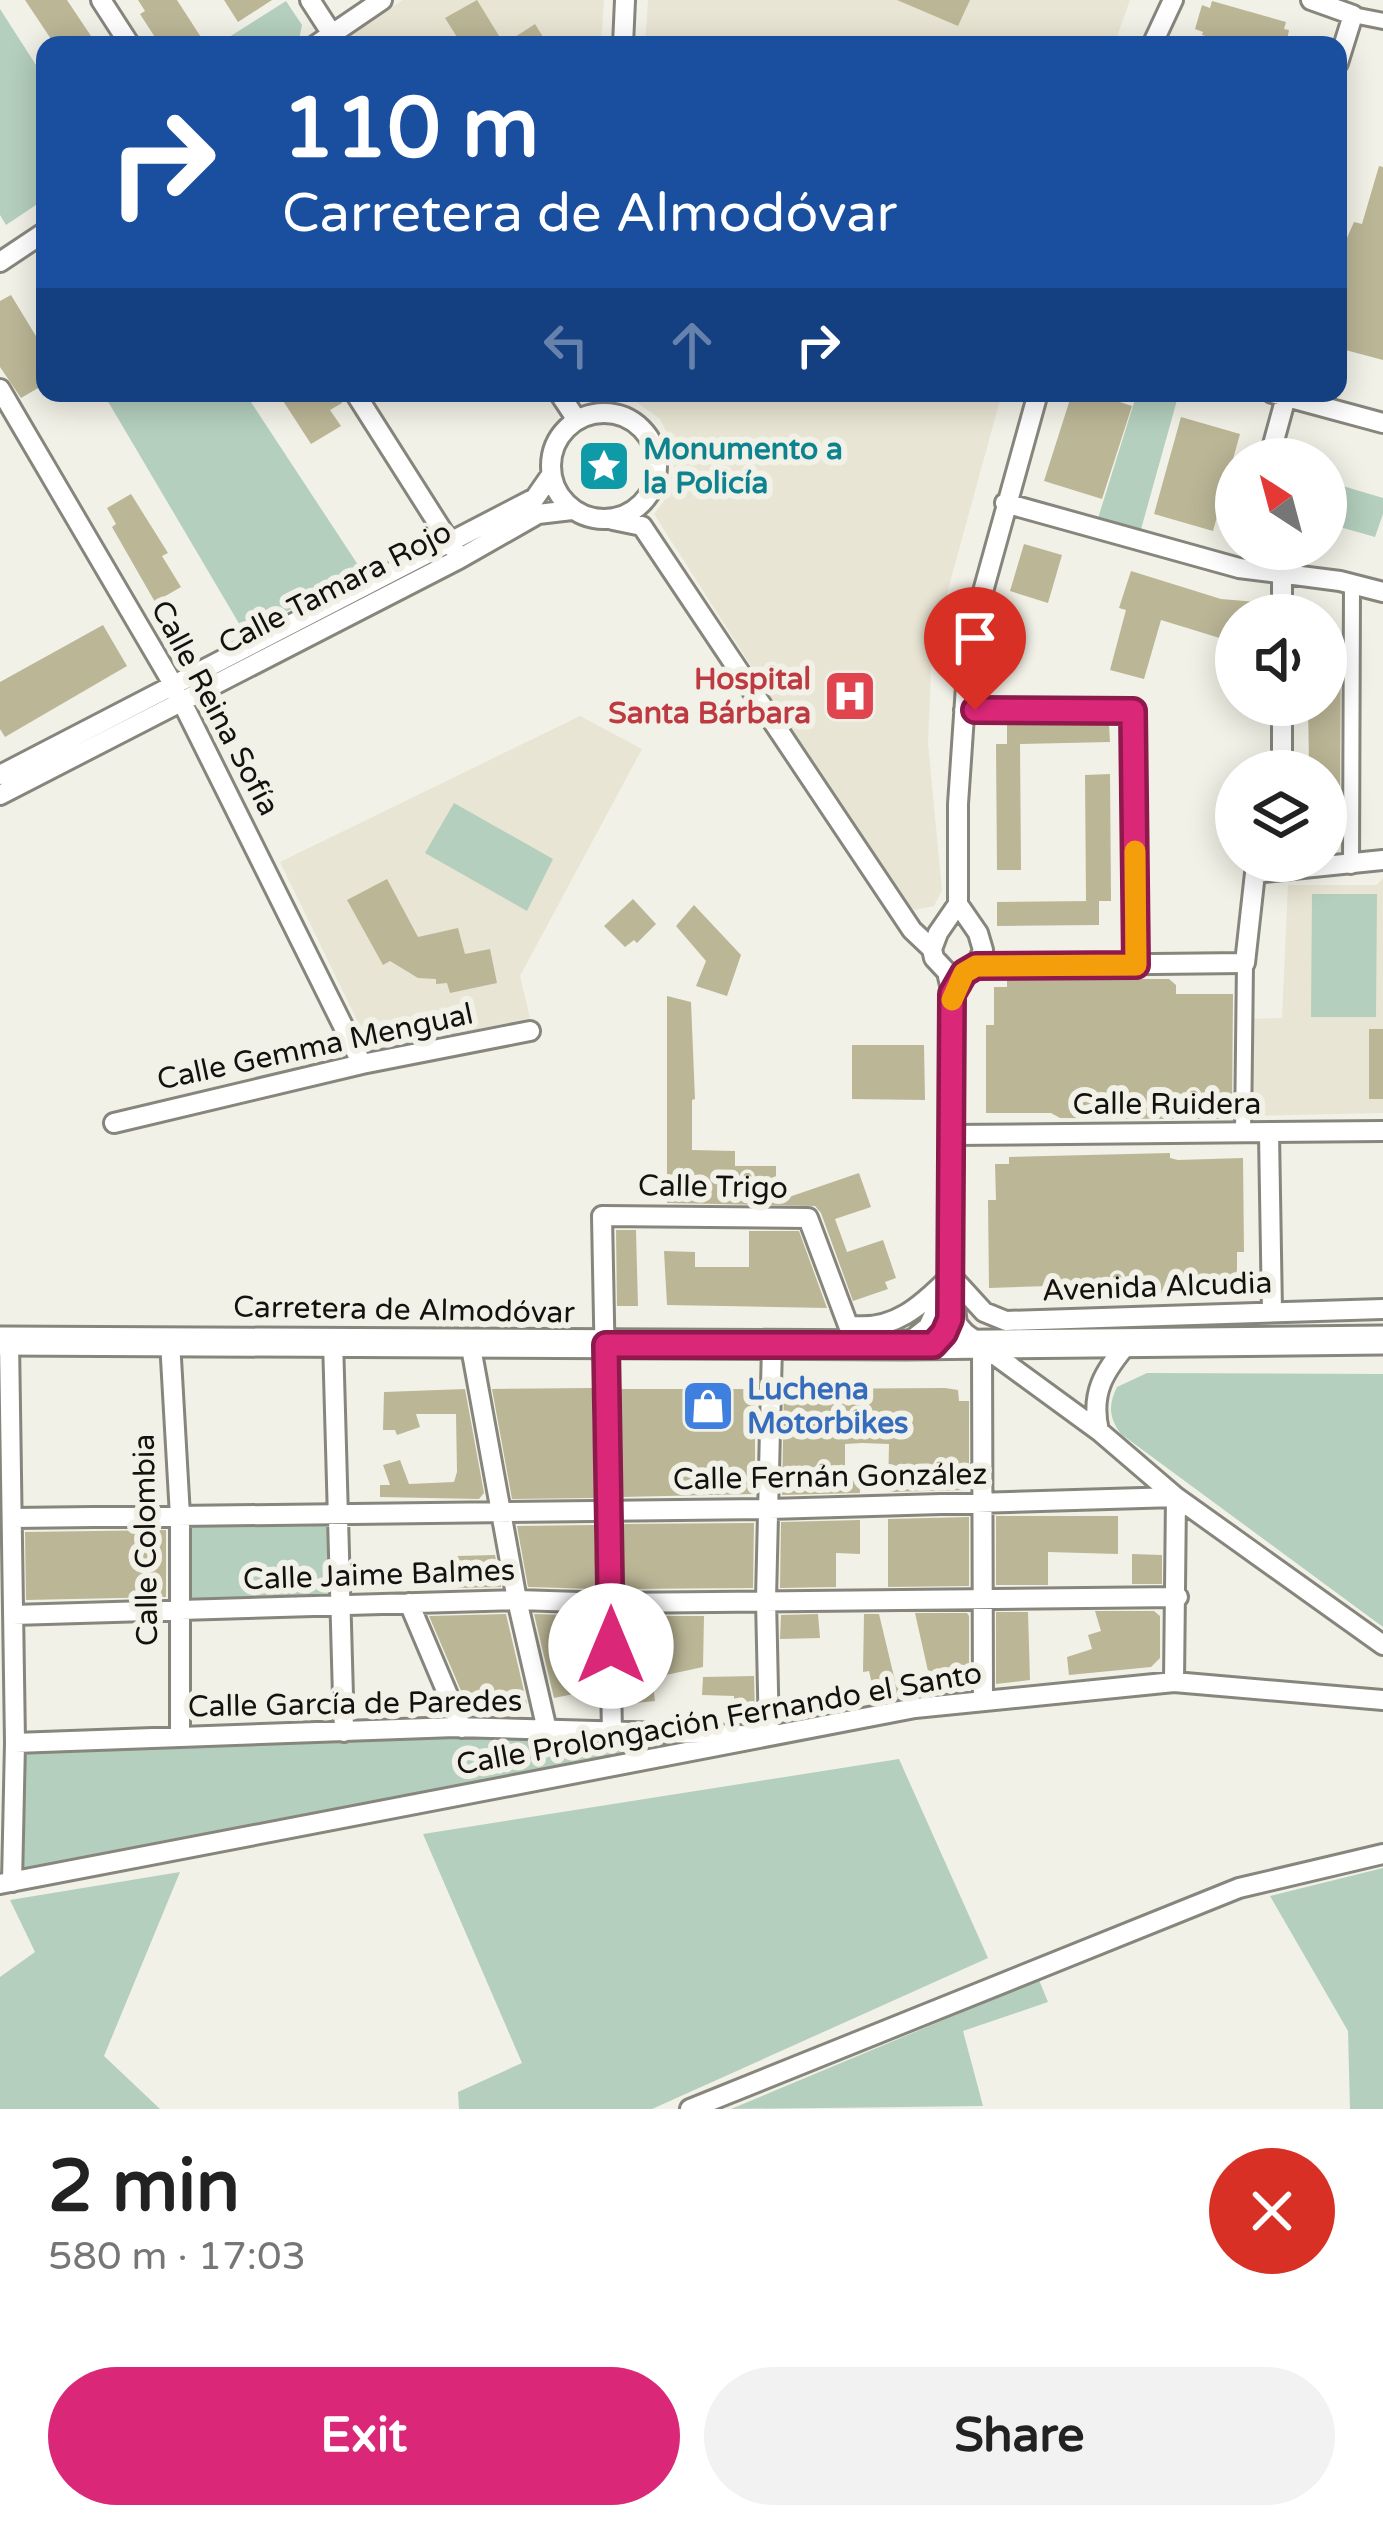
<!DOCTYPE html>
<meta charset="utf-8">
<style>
:root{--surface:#fff;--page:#f2f2f2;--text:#222;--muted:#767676;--accent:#db2777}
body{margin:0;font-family:"Varela Round",sans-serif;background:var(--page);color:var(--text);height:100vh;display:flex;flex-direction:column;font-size:45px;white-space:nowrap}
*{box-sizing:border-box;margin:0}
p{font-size:39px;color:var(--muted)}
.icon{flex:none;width:66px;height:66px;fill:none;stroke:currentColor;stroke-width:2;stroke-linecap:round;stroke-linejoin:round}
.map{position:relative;height:2109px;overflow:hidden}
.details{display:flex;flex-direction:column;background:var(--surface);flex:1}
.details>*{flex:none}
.guide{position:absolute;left:36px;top:36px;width:1311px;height:366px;border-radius:24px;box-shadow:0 6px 30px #0003;background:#1a4fa0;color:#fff;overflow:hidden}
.needle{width:78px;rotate:324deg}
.fabs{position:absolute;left:1215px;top:438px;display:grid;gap:24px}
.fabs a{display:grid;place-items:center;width:132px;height:132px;border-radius:50%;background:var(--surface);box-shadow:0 6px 30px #0003;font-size:60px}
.pin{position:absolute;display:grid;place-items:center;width:102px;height:102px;color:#fff;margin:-123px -51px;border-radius:50% 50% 50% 0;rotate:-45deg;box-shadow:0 0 12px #0007}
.pin .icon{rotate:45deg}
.me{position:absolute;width:132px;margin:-66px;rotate:0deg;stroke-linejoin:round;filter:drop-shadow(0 0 9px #0008)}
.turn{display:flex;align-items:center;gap:42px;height:252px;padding:0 48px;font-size:54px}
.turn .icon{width:156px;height:156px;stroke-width:2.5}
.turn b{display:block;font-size:84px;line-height:102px}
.lanes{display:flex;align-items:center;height:114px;padding:0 48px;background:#0003;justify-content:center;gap:60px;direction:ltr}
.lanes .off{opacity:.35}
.round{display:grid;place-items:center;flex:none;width:126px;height:126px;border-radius:63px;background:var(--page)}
.summary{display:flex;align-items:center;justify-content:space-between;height:204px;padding:0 48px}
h1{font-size:72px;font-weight:800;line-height:90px}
.button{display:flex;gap:24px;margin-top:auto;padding:24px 48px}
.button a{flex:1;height:138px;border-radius:72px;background:var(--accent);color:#fff;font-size:48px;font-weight:800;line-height:138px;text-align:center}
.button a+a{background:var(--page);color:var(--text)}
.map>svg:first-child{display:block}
</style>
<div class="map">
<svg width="1383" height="2109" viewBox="0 0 1383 2109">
<rect width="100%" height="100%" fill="#f2f1e7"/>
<path fill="#e8e5d4" d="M403 0H604L601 45H346L342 39Z
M648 0H1130L1114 45H645Z
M629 393H1002L932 648 928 743 942 890 934 906 914 910 898 896 654 514 664 501 674 467 673 446 660 419 629 397Z
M580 716 642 749 520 976 530 1018 381 1049 368 1043 280 862Z
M1383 878V1113L1247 1116 1248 1019 1282 1018 1288 885H1377Z"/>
<path fill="#b4cfbd" d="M286 1 302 25 299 40 292 45H230L226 39Z
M0 9 45 79V199L6 225 0 215Z
M103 393H245L364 574 244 632Z
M1137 393H1179L1138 540 1095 528Z
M1326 481 1383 498V514L1375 537 1326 523Z
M454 803 553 859 527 911 425 853Z
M1312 894H1377L1376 1017H1311Z
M1147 1373 1383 1374V1627L1121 1434C1109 1418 1108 1405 1117 1387Z
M341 1514 340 1605 178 1610 180 1516Z
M344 1732 769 1736 12 1870 15 1743Z
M899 1759 988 1958 652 2109H459L458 2092 522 2063 423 1834Z
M1383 1868V2109H1350L1348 2031 1270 1896Z
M180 1872 104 2056 160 2109H0V1977L35 1952 10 1900Z
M1039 1980 1048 2002 963 2031 983 2106 731 2109Z"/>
<path fill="#bbb696" d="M25 0H67L97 45H55Z
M138 0H177L206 45H160L140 14 145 11Z
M224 0H272L238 22Z
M477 0 504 44 535 24 548 45H462L445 18Z
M897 0H970L958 26Z
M1212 1 1286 22 1284 29 1289 30 1286 45H1236L1202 35 1203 32 1195 29 1202 5 1210 8Z
M1379 166 1383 167V360L1338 348V258L1354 222 1362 224Z
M11 295 45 351V384L21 398 0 367V301Z
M278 393H336L342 403 330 410 341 426 311 444Z
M1072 393H1092L1132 406 1102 499 1044 481Z
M1181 417 1240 434 1213 531 1154 514Z
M131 494 168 553 162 556 181 587 155 602 112 527 116 524 107 508Z
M1024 544 1062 555 1048 603 1010 591Z
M1131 571 1221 599 1268 603V615H1236V643L1161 620 1144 679 1110 670 1126 610 1119 608Z
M103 625 127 666 5 737 0 729V682Z
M1326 635H1341L1340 818 1326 817V771H1315V764H1309L1308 705H1326Z
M1007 724H1109L1110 742 1020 744 1021 870H997L996 744H1007Z
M1110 774 1111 901H1099V925L997 926V902L1094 901H1086L1085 775Z
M387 879 418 937 458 928 465 954 490 949 497 983 450 993 447 983 436 984V979L418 978 390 961 383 965 347 900Z
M633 899 656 924 637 943 634 940 625 947 604 926Z
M694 905 741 955 727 996 696 986 706 961 676 926Z
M1007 979H1169L1176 985V994H1233L1232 1113H1225V1119H1182L1060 1118 1051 1113H986V1025H994V987H1007Z
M667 996 691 1002 695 1099 692 1100V1150L735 1151V1166H776V1192H787L789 1197 859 1173 871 1207 835 1219 847 1252 883 1240 896 1278 885 1282 888 1289 853 1301 821 1213 815 1206 667 1203Z
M1369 1029H1383V1099H1369Z
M852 1045H924L925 1100 852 1099Z
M1170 1153V1158L1178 1160 1243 1158 1244 1252H1237V1286L1223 1287 1224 1292 1074 1296H1061L1048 1286 989 1288 988 1200H996L995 1164H1009V1157Z
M616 1230H636L638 1306H617Z
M749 1231H799L827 1308 667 1305 664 1251 695 1252V1267H749Z
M592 1388 594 1498 512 1499 492 1389Z
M945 1388 958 1390 959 1401H969V1490L888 1492 889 1444 862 1443 845 1444V1479H860V1493L782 1495 784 1389Z
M465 1389 484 1493 479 1499 380 1497V1485H390L383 1465 400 1460 409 1484 454 1482 457 1472 456 1414H416L420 1427 397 1435 395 1430H383L384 1392Z
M619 1389H755V1494L621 1497Z
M996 1516H1118V1554L1048 1552V1585H996Z
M969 1517V1586L888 1587V1519Z
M860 1520V1554L836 1553V1587L780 1588 781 1522Z
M754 1523 753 1588 623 1589 621 1524Z
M594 1525 596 1589 528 1587 517 1526Z
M166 1530V1597L26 1600 25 1532Z
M1132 1554 1162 1555V1584H1132Z
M495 1555 501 1587 458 1588 457 1556Z
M1095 1611H1154L1160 1616V1658L1151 1667 1069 1675 1067 1657 1092 1649 1088 1635 1101 1631Z
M996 1612H1028L1030 1680 996 1684Z
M915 1613H967L969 1616V1689L876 1702 869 1671 863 1672 864 1614H879L896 1685 930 1680Z
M506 1614 527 1704 492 1710 493 1715 471 1714 429 1616Z
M534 1614 596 1616 598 1689 554 1698Z
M818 1614 820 1638 780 1639 781 1615Z
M623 1616H704L703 1667 652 1678 655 1701 625 1704Z
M754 1676 755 1713 751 1716H734V1696L702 1695 703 1677Z"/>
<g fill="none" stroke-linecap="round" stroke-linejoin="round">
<g stroke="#87867d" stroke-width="20">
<path id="pedestrian" d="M1353 15 1383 21
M1351 866 1352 584
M1243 1134 1245 963"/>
</g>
<g stroke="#87867d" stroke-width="24">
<path id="minor" d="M101 0 130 45
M310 0 339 45
M1311 0 1353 15 1338 63
M316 45 382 0
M623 45 625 0
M1152 45 1173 0
M0 262 45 232
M0 389 173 684 362 1064
M355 393 454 549
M559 393 577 420
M1272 393 1383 423
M551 466a53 53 0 1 1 106 0a53 53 0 1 1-106 0Z
M1269 459 1286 397
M1005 503 1239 568 1340 581 1383 592
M613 520 642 526 912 930 932 949
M1282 615V573
M1282 705V771
M964 710 1133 711 1136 965
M0 775 535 498 551 475
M0 795 459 559 538 514 572 510
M1255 873 1383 860
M976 966 1245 963 1255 873 1260 861
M952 994 965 973 976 966 983 950 978 933 958 904V804L969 642 1038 393
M114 1123 362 1064 530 1031
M1269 1134 1272 1312
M951 1135 1383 1131
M951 1276 957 1324 965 1333 1099 1431 1176 1497 1383 1645
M951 1276 984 1312 1006 1321 1383 1309
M951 1286 952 994 947 972 934 958 932 949 938 933 958 904
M333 1340 344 1732
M9 1341 15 1743 12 1882
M170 1341 180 1516V1737
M470 1342 517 1600 547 1730
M982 1344 983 1701
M905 1345 928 1327 947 1286
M1099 1431C1090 1393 1104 1371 1129 1342
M12 1518 770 1509 1176 1497
M409 1603 462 1728
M13 1615 517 1600 611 1603 1178 1597
M1174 1682 1176 1497
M612 1732 602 1216 808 1218 848 1325C893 1333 922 1305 951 1276
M15 1743 455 1727 769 1736 766 1599 772 1345
M0 1884 915 1708 1174 1682 1383 1700
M690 2109 1239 1888 1383 1854"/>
</g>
<g stroke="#87867d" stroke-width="33">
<path id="secondary" d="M0 1341 905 1345 1383 1340"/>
</g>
<use href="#pedestrian" stroke="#fff" stroke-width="14"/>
<use href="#minor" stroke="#fff" stroke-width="18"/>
<use href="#secondary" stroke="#fff" stroke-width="27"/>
</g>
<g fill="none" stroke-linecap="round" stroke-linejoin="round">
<g stroke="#8e194d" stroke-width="30">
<path id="route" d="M611 1646 606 1345H933L944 1333 950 1319 952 994 964 973 976 966 1136 965 1133 711 975 710"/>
</g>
<use href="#route" stroke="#db2777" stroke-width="21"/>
<path stroke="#f59e0b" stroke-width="21" d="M952 1000 964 973 976 966 1136 965 1135 851"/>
</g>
<defs>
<g id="sight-square" transform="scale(2.7)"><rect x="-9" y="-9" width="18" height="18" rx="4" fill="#0f9aa8" stroke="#f2f1e7"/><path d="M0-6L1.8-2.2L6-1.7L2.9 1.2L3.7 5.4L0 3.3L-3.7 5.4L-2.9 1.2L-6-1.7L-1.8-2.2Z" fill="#fff"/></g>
<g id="hospital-square" transform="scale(2.7)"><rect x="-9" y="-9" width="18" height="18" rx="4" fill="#e0444e" stroke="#f2f1e7"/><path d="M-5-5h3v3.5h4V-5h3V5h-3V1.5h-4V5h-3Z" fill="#fff"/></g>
<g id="shop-square" transform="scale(2.7)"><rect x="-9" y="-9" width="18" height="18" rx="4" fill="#3f7fe0" stroke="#f2f1e7"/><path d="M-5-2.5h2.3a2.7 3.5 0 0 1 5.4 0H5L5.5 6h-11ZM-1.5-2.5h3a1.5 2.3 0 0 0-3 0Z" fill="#fff"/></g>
</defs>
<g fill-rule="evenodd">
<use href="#sight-square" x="604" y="466"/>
<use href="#hospital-square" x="850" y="696"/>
<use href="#shop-square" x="708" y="1406"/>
</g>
<g text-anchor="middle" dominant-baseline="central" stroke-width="12" stroke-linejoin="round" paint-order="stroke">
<g font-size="30" font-weight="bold" fill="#0d838f" stroke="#f2f1e7" text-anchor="start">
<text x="643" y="449">Monumento a<tspan x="643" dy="34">la Policía</tspan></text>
</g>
<g font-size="30" fill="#13120f" stroke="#f2f1e7">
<text transform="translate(335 588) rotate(-27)">Calle Tamara Rojo</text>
<text transform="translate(215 708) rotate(62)">Calle Reina Sofía</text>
<text transform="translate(315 1047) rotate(-12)">Calle Gemma Mengual</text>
<text x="1167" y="1104">Calle Ruidera</text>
<text transform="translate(713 1187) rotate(1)">Calle Trigo</text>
<text transform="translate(1157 1287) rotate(-2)">Avenida Alcudia</text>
<text transform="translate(404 1310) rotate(1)">Carretera de Almodóvar</text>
<text transform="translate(830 1477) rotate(-1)">Calle Fernán González</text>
<text transform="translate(146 1540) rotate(-91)">Calle Colombia</text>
<text transform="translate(379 1575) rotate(-2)">Calle Jaime Balmes</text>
<text transform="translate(355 1704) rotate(-1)">Calle García de Paredes</text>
<text transform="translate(719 1719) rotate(-10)">Calle Prolongación Fernando el Santo</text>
</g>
<g font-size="30" font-weight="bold" fill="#be3a42" stroke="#f2f1e7" text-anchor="end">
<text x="811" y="679">Hospital<tspan x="811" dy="34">Santa Bárbara</tspan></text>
</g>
<g font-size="30" font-weight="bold" fill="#366cbe" stroke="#f2f1e7" text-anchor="start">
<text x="747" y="1389">Luchena<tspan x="747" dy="34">Motorbikes</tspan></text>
</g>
</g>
</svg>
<div class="fabs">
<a><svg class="needle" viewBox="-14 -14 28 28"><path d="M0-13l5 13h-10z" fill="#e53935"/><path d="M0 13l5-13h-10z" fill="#767676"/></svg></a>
<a><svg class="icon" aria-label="sound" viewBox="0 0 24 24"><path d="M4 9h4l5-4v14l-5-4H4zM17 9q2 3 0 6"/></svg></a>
<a><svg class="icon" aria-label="layers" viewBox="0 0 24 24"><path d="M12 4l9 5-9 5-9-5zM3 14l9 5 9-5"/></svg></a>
</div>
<div class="pin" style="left:975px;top:710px;background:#d93025"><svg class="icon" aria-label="arrive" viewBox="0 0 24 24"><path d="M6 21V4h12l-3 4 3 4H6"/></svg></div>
<svg class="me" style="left:611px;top:1646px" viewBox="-20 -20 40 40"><circle r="19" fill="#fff"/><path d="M0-13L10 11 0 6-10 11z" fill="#db2777"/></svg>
<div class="guide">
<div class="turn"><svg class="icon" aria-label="right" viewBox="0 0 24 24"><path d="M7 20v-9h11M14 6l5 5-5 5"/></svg><div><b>110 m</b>Carretera de Almodóvar</div></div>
<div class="lanes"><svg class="icon off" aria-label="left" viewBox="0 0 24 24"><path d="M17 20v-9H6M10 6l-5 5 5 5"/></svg><svg class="icon off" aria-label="ahead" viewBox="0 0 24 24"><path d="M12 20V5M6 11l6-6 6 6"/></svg><svg class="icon" aria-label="right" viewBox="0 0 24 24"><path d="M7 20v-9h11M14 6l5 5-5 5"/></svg></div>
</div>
</div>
<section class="details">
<div class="summary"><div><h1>2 min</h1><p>580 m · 17:03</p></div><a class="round" style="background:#d93025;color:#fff"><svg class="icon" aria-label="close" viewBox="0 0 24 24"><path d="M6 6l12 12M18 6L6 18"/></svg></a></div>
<div class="button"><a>Exit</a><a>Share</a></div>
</section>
